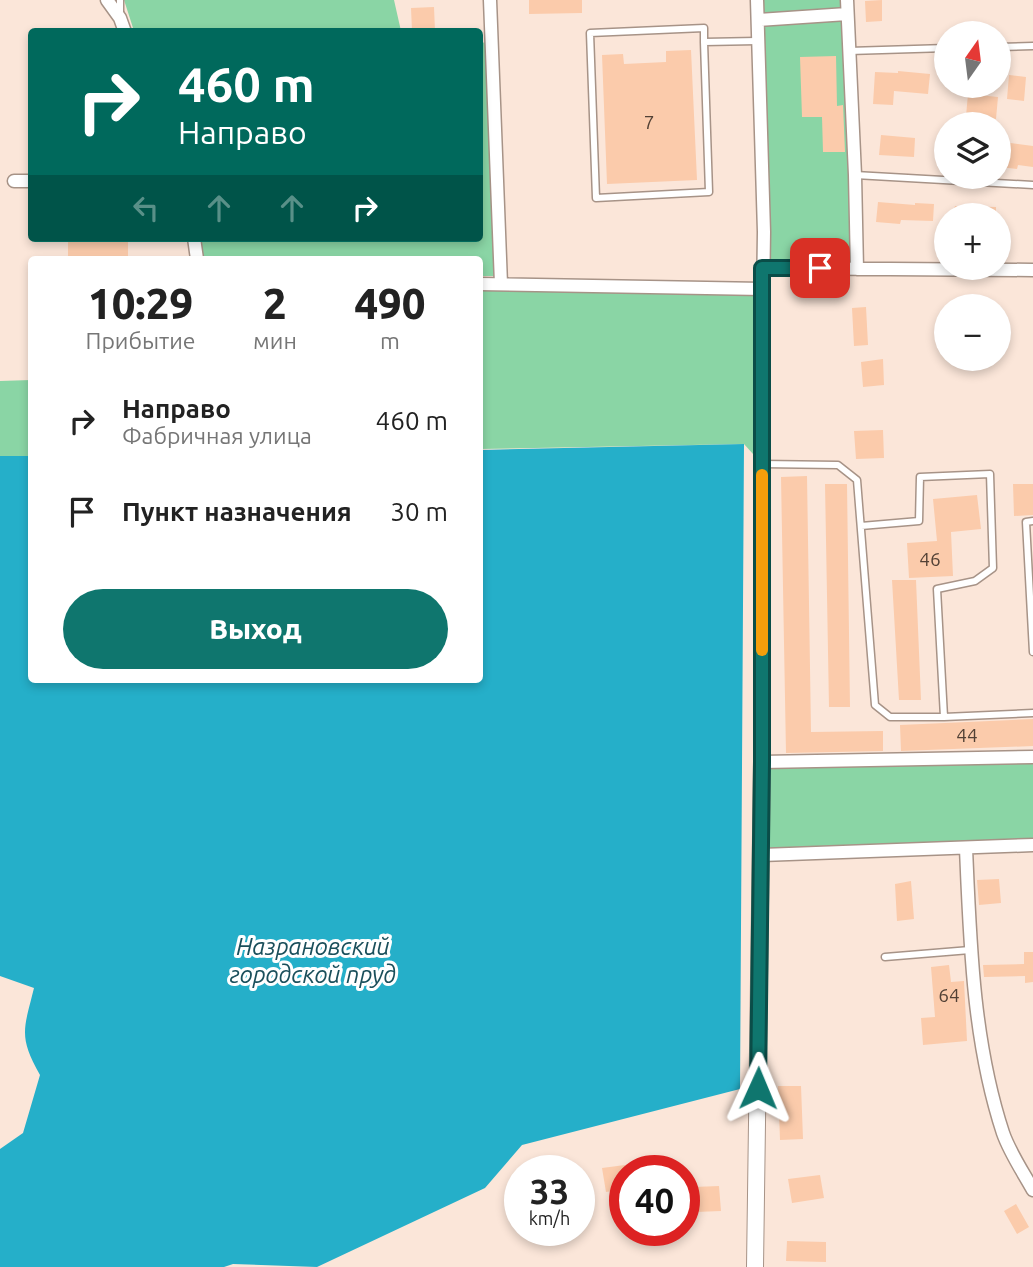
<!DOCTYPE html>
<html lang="ru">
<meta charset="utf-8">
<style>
:root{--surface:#fff;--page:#f6f6f6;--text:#222;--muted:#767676;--accent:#0f766e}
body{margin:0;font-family:Ubuntu,sans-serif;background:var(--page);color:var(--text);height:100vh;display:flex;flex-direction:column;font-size:26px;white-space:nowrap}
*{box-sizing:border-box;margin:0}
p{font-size:23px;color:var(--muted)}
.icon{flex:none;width:38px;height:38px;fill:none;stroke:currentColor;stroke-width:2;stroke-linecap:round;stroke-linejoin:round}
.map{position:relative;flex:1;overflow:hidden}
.details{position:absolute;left:28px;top:256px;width:455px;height:427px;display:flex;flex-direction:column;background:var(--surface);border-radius:7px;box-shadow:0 4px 10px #0003}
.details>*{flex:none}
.guide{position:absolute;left:28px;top:28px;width:455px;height:214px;border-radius:7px;box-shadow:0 4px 10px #0003;background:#00695c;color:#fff;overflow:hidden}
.needle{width:46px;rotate:14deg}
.tools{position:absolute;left:934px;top:21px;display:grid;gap:14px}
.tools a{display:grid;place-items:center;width:77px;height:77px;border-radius:50%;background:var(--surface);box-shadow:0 4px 10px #0003;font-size:35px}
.speed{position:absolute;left:504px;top:1155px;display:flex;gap:14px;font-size:35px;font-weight:700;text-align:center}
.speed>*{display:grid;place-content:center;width:91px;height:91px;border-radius:50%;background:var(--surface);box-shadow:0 4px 10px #0003;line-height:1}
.speed small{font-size:18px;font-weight:400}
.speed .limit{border:10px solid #d22;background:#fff;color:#111}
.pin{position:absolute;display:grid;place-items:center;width:60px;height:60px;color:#fff;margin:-30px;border-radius:14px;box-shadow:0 4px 10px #0006}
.me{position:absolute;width:77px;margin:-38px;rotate:1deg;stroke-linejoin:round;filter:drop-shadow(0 0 5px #0008)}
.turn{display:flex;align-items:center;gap:24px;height:147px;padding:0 35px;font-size:32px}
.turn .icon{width:91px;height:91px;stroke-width:2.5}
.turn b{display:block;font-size:49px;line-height:60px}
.lanes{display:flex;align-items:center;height:66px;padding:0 35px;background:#0003;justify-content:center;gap:35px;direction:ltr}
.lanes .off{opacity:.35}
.eta{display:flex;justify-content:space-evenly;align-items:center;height:119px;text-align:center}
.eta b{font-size:42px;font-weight:800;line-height:49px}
.primary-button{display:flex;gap:14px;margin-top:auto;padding:14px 35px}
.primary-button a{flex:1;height:80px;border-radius:42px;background:var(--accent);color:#fff;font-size:28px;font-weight:800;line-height:80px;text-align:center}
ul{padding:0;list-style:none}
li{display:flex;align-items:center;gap:21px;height:91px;padding:0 35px}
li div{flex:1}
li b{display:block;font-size:26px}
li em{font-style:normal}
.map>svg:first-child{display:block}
</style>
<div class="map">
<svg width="1033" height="1267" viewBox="0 0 1033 1267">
<rect width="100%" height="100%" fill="#fbe6d9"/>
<path fill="#8ad5a5" d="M124 0H394L401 31H134Z
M763 0H847L857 269 762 268Z
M488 42 495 276H480V259H204L199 238H480V43Z
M480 284 763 289 762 464 744 444 480 449Z
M31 380V456H0V381Z
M1033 757V845L761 855 762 762Z"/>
<path fill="#25afc9" d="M744 444 740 1089 522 1145 485 1188 317 1267 233 1264 224 1267H0V1149L23 1133 40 1075C18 1036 24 1029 34 988L0 976V456H31L32 679H480V450Z"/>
<path fill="#fbcbab" d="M529 0H582V13L529 14Z
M882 0V21L866 22 865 1Z
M434 7 435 31H412L411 8Z
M691 50 697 180 607 184 602 55 623 54 624 64 666 62V51Z
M836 56 837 106 843 105 845 152H823L822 117H802L800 57Z
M898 71 930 74 928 94 894 91 893 105 873 104 875 72 898 73Z
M1009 75 1026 77 1024 101 1007 99Z
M968 94 998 97 996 119 966 116Z
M881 135 915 138 914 157 879 155Z
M1003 142 1033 146V167L1018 165 1017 169 1000 167Z
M878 202 915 205V203L934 204 933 221 901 220 900 224 876 222Z
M955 206 996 207V215H952Z
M68 238H128V259H68Z
M866 307 868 345 854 346 852 308Z
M883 359 884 385 863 387 861 362Z
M883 430 884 458 856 459 854 431Z
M807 476 811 732 883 731V751L786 753 781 477Z
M825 484H847L850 707H829Z
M1013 484H1033V515L1014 516Z
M977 495 981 529 951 532 953 576 909 578 907 543 937 541 933 499Z
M892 580H916L921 700H899Z
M1033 719V746L901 751 900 725Z
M999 879 1001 903 979 905 977 880Z
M911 881 914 919 897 921 895 884Z
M1024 952H1033V982L1025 983V976L984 977 983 965 1024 964Z
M949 965 951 982 964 981 967 1041 923 1045 921 1018 935 1017 931 967Z
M778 1086H801L803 1139 780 1140Z
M625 1165V1189L606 1192 602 1168Z
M820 1175 824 1198 792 1203 788 1179Z
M719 1186 721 1211 696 1212 694 1187Z
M1016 1204 1029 1227 1017 1234 1004 1211Z
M787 1241 826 1242V1262L786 1261Z"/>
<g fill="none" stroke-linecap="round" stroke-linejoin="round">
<g stroke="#a79387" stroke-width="9">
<path id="service" d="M120 0V13
M704 42V28L590 33 596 198 709 192 704 42 757 41
M999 47 1033 46
M849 51 947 48
M855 175 1033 185
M762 464 838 465 857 480 875 705 890 717H944L1033 713
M1033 521 1026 522 1033 652
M861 526 919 521 920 477 990 474 993 568 975 581 937 589 944 717
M885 957 970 950"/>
</g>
<g stroke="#a79387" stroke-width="15">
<path id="minor" d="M107 0 120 18 125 32
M490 0 501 284
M757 0 764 232 761 433 762 762 1033 757
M847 0 855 175 857 269
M758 20 847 14
M14 181H32
M194 238 197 259
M762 268 1033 270
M480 284 763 289
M966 848C970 943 973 1042 1003 1133 1010 1153 1023 1172 1033 1190
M761 855 1033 845"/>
</g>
<g stroke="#a79387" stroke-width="18">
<path id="tertiary" d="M755 1267 762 762"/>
</g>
<use href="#service" stroke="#fff" stroke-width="6"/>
<use href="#minor" stroke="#fff" stroke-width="12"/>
<use href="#tertiary" stroke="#fff" stroke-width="16"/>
</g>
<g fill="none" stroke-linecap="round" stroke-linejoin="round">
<g stroke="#0a4d48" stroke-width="18">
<path id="route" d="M758 1088 762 762V268H820"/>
</g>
<use href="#route" stroke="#0f766e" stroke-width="12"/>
<path stroke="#f59e0b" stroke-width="12" d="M762 475V650"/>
</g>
<g text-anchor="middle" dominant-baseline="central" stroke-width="6" stroke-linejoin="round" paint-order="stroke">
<g font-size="19" fill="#524135">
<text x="649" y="122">7</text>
<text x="930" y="559">46</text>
<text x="967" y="735">44</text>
<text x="949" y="995">64</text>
</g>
<g font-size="24" font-style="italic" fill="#1a4f5b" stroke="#fff">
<text x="313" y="946">Назрановский<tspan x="313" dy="28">городской пруд</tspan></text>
</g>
</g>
</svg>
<div class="tools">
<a><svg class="needle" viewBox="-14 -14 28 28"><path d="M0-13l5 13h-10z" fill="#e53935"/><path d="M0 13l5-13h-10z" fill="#767676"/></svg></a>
<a><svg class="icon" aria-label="layers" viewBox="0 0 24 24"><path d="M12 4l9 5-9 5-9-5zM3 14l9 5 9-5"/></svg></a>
<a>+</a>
<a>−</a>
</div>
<div class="speed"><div>33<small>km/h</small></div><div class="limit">40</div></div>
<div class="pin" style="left:820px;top:268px;background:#d93025"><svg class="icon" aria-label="arrive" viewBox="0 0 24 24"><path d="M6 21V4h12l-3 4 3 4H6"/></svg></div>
<svg class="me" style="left:758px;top:1088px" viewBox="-20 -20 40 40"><path d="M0-17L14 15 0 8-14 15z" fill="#0f766e" stroke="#fff" stroke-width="4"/></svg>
<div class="guide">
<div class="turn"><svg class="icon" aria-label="right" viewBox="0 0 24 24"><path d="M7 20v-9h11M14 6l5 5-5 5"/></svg><div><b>460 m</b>Направо</div></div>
<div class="lanes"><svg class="icon off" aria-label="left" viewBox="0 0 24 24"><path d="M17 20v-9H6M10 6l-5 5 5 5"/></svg><svg class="icon off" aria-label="ahead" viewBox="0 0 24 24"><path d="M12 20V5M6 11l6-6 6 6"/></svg><svg class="icon off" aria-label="ahead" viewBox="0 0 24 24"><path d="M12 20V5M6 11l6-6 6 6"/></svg><svg class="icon" aria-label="right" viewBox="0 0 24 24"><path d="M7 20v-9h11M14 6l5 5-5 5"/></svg></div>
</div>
<section class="details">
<div class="eta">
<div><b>10:29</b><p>Прибытие</p></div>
<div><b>2</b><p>мин</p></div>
<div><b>490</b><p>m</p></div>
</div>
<ul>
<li><svg class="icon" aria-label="right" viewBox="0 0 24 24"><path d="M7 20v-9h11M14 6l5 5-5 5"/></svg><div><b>Направо</b><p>Фабричная улица</p></div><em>460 m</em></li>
<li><svg class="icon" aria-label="arrive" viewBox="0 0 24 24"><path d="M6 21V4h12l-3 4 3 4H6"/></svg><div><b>Пункт назначения</b></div><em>30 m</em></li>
</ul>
<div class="primary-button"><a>Выход</a></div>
</section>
</div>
